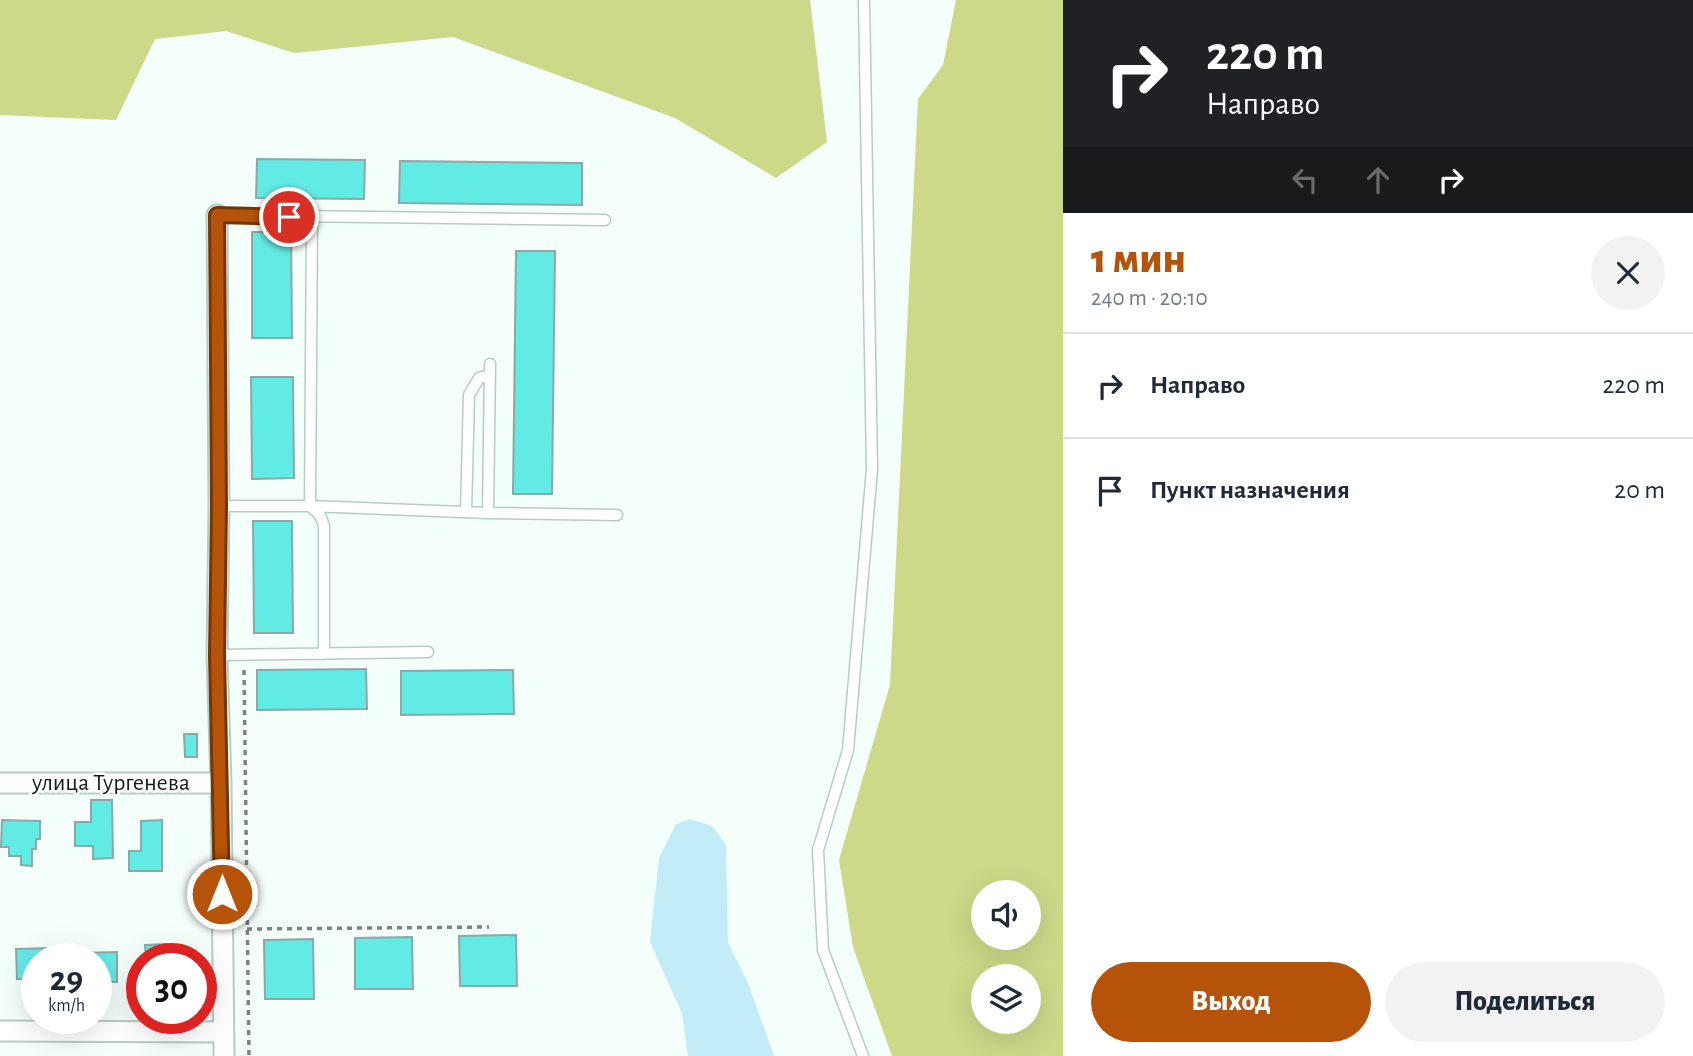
<!DOCTYPE html>
<html lang="ru">
<meta charset="utf-8">
<style>
:root{--surface:#fff;--page:#f2f2f3;--text:#1f2937;--muted:#747a83;--line:#e0e1e3;--accent:#b45309}
body{margin:0;font-family:"Alegreya Sans",sans-serif;background:var(--page);color:var(--text);height:100vh;display:flex;flex-direction:column;font-size:26px;white-space:nowrap}
*{box-sizing:border-box;margin:0}
p{font-size:23px;color:var(--muted)}
.icon{flex:none;width:38px;height:38px;fill:none;stroke:currentColor;stroke-width:2;stroke-linecap:round;stroke-linejoin:round}
.map{position:relative;flex:1;overflow:hidden}
.details{display:flex;flex-direction:column;background:var(--surface);width:630px}
.details>*{flex:none}
.top-card{background:#202124;color:#fff;overflow:hidden}
.tools{position:absolute;left:971px;top:880px;display:grid;gap:14px}
.tools a{display:grid;place-items:center;width:70px;height:70px;border-radius:50%;background:var(--surface);box-shadow:0 7px 28px #0002;font-size:35px}
.speed{position:absolute;left:21px;top:943px;display:flex;gap:14px;font-size:35px;font-weight:700;text-align:center}
.speed>*{display:grid;place-content:center;width:91px;height:91px;border-radius:50%;background:var(--surface);box-shadow:0 7px 28px #0002;line-height:1}
.speed small{font-size:18px;font-weight:400}
.speed .limit{border:10px solid #d22;background:#fff;color:#111}
.pin{position:absolute;display:grid;place-items:center;width:60px;height:60px;color:#fff;margin:-30px;border:4px solid #fff;border-radius:50%;box-shadow:0 2px 7px #0007}
.me{position:absolute;width:77px;margin:-38px;rotate:0deg;stroke-linejoin:round;filter:drop-shadow(0 0 5px #0008)}
.turn{display:flex;align-items:center;gap:24px;height:147px;padding:0 28px;font-size:32px}
.turn .icon{width:91px;height:91px;stroke-width:2.5}
.turn b{display:block;font-size:49px;line-height:60px}
.lanes{display:flex;align-items:center;height:66px;padding:0 28px;background:#0003;justify-content:center;gap:35px;direction:ltr}
.lanes .off{opacity:.35}
.round{display:grid;place-items:center;flex:none;width:74px;height:74px;border-radius:37px;background:var(--page)}
.summary{display:flex;align-items:center;justify-content:space-between;height:119px;padding:0 28px}
h1{font-size:42px;font-weight:800;line-height:52px;color:var(--accent)}
.cta{display:flex;gap:14px;margin-top:auto;padding:14px 28px}
.cta a{flex:1;height:80px;border-radius:42px;background:var(--accent);color:#fff;font-size:28px;font-weight:800;line-height:80px;text-align:center}
.cta a+a{background:var(--page);color:var(--text)}
ul{padding:0;list-style:none}
li{display:flex;align-items:center;gap:21px;height:105px;padding:0 28px;border-top:2px solid var(--line)}
li div{flex:1}
li b{display:block;font-size:26px}
li em{font-style:normal}
main{display:flex;flex:1;min-height:0}
.map>svg:first-child{display:block}
</style>
<main>
<div class="map">
<svg width="1063" height="1056" viewBox="0 0 1063 1056">
<rect width="100%" height="100%" fill="#f4fefa"/>
<path fill="#cbd988" fill-rule="evenodd" d="M0 0H810L827 142 776 178 675 118 453 37 294 53 226 31 155 39 116 120 0 115Z
M956 0H1063V1056H892L853 947 839 860 890 685 918 99 943 65ZM984 892H1029V938H984ZM984 976H1029V1022H984Z"/>
<path fill="#c1ecf8" d="M690 819 712 826 726 845 728 943 748 983 774 1056H688L682 1013 650 942 659 858 676 824Z"/>
<path fill="#62eae5" stroke="#8da8a6" stroke-width="2" d="M257 159 365 160 364 199 256 198Z
M400 161 582 163V205L399 203Z
M252 232H291L292 338H252Z
M516 251H555L552 494H513Z
M251 377H293L294 478 252 479Z
M253 521H292L293 633H254Z
M366 669 367 709 257 710V670Z
M513 670 514 714 401 715V671Z
M184 734H197V757H185Z
M91 800H112L113 858 93 859V846H75V822H91Z
M2 820 40 821V839H36V849H32V866L21 865V856H9V847H1Z
M162 820V871H129V851H141V821Z
M516 935 517 986H460L459 936Z
M412 937 413 989H355V938Z
M313 939 314 999H265L264 940Z
M167 944 168 959H146L145 945Z
M52 948V959H37V979H17L16 949Z
M117 952V982H96V959H79V953Z"/>
<g fill="none" stroke-linecap="round" stroke-linejoin="round">
<g stroke="#b5cdc3" stroke-width="13">
<path id="lane" d="M217 215 605 220
M312 218 310 506 320 515 324 526V654
M219 506H310L488 513 490 364
M466 512 469 395 479 378 489 375
M488 513 617 515
M217 655 428 652
M863 1056 823 950 818 850 848 750 872 469 864 0"/>
</g>
<g stroke="#b5cdc3" stroke-width="23">
<path id="street" d="M217 215 219 506 217 655 221 783 224 1056
M0 783H221
M0 1031 223 1032"/>
</g>
<path stroke="#7a837f" stroke-width="3.5" stroke-dasharray="5 5" stroke-linecap="butt" d="M244 670 249 1056
M247 929 489 927"/>
<use href="#lane" stroke="#fff" stroke-width="10"/>
<use href="#street" stroke="#fff" stroke-width="19"/>
</g>
<g fill="none" stroke-linecap="round" stroke-linejoin="round">
<g stroke="#753606" stroke-width="18">
<path id="route" d="M222 894 217 655 219 506 217 215 289 217"/>
</g>
<use href="#route" stroke="#b45309" stroke-width="12"/>
</g>
<g text-anchor="middle" dominant-baseline="central" stroke-width="5" stroke-linejoin="round" paint-order="stroke">
<g font-size="24" fill="#151e1a" stroke="#fff">
<text x="111" y="783">улица Тургенева</text>
</g>
</g>
</svg>
<div class="tools">
<a><svg class="icon" aria-label="sound" viewBox="0 0 24 24"><path d="M4 9h4l5-4v14l-5-4H4zM17 9q2 3 0 6"/></svg></a>
<a><svg class="icon" aria-label="layers" viewBox="0 0 24 24"><path d="M12 4l9 5-9 5-9-5zM3 14l9 5 9-5"/></svg></a>
</div>
<div class="speed"><div>29<small>km/h</small></div><div class="limit">30</div></div>
<div class="pin" style="left:289px;top:217px;background:#d93025"><svg class="icon" aria-label="arrive" viewBox="0 0 24 24"><path d="M6 21V4h12l-3 4 3 4H6"/></svg></div>
<svg class="me" style="left:222px;top:894px" viewBox="-20 -20 40 40"><circle r="17" fill="#b45309" stroke="#fff" stroke-width="3"/><path d="M0-11L8 9 0 5-8 9z" fill="#fff"/></svg>
</div>
<section class="details">
<div class="top-card">
<div class="turn"><svg class="icon" aria-label="right" viewBox="0 0 24 24"><path d="M7 20v-9h11M14 6l5 5-5 5"/></svg><div><b>220 m</b>Направо</div></div>
<div class="lanes"><svg class="icon off" aria-label="left" viewBox="0 0 24 24"><path d="M17 20v-9H6M10 6l-5 5 5 5"/></svg><svg class="icon off" aria-label="ahead" viewBox="0 0 24 24"><path d="M12 20V5M6 11l6-6 6 6"/></svg><svg class="icon" aria-label="right" viewBox="0 0 24 24"><path d="M7 20v-9h11M14 6l5 5-5 5"/></svg></div>
</div>
<div class="summary"><div><h1>1 мин</h1><p>240 m · 20:10</p></div><a class="round"><svg class="icon" aria-label="close" viewBox="0 0 24 24"><path d="M6 6l12 12M18 6L6 18"/></svg></a></div>
<ul>
<li><svg class="icon" aria-label="right" viewBox="0 0 24 24"><path d="M7 20v-9h11M14 6l5 5-5 5"/></svg><div><b>Направо</b></div><em>220 m</em></li>
<li><svg class="icon" aria-label="arrive" viewBox="0 0 24 24"><path d="M6 21V4h12l-3 4 3 4H6"/></svg><div><b>Пункт назначения</b></div><em>20 m</em></li>
</ul>
<div class="cta"><a>Выход</a><a>Поделиться</a></div>
</section>
</main>
